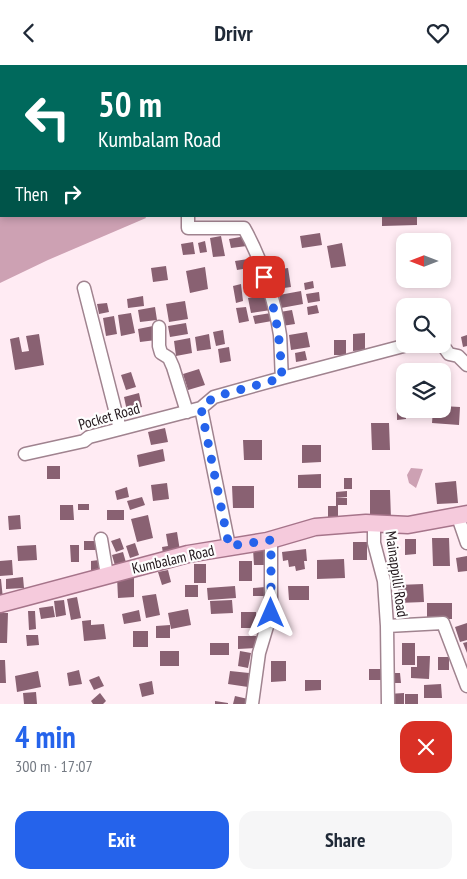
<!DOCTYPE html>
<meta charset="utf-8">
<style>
:root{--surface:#fff;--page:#f6f6f7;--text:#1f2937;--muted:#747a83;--accent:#2563eb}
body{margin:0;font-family:"PT Sans Narrow",sans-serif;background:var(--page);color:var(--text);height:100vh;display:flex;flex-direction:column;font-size:19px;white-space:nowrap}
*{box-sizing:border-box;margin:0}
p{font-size:16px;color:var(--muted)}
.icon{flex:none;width:28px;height:28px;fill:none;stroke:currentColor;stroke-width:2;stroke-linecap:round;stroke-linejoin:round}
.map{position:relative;height:639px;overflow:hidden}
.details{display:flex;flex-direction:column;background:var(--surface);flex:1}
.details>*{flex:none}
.hud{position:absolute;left:0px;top:0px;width:468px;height:152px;box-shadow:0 2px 8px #0003;background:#00695c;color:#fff;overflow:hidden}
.needle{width:32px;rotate:270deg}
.tools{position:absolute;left:396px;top:168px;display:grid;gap:10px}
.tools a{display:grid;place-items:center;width:55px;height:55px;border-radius:10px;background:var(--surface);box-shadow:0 2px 8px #0003;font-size:25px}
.pin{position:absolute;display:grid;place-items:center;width:42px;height:42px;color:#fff;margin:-21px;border-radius:10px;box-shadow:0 2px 8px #0006}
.me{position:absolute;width:55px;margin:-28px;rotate:0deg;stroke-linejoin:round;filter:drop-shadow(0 0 4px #0008)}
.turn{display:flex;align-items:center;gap:18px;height:105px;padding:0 15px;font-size:22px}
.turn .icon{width:65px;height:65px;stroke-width:2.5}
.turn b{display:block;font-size:35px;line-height:42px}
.then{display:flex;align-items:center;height:48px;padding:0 15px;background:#0003;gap:10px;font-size:19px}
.round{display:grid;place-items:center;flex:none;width:52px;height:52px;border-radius:15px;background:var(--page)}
.summary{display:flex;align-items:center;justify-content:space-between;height:85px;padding:0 15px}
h1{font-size:30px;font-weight:700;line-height:38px;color:var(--accent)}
.button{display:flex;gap:10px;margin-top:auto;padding:10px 15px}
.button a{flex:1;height:58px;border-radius:15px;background:var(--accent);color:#fff;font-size:20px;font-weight:700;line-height:58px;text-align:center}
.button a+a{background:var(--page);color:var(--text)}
header{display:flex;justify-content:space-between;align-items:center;height:65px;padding:0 15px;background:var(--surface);font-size:22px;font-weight:700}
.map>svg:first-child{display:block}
</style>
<header><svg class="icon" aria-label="back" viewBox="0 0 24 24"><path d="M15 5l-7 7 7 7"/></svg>Drivr<svg class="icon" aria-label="heart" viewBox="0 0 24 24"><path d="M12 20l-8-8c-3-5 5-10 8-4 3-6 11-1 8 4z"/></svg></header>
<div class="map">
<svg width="467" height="639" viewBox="0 0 467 639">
<rect width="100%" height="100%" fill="#ffebf3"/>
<path fill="#cda1b3" d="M0 121H1V151H145L146 153 48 195 0 218Z
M411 403 423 404 416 423 409 418 407 410Z"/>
<path fill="#896172" d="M382 151H417V160L382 161Z
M320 168 322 180 302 183 300 171Z
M406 169H421L422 176H406Z
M221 171 225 191 213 192 210 173Z
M246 171 247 181 231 183 229 174Z
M205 176 207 187 200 188 198 178Z
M193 177 195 189 183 190 181 179Z
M342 178 346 201 331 203 327 181Z
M274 191 275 198 266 200 265 193Z
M248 194 249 203 237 205 235 196Z
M166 201 168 215 153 217 151 203Z
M205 202 208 224 190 228 186 206Z
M288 203 291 222 277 224 274 205Z
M257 212 259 227 246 229 244 214Z
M313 216 314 223 305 225 304 218Z
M241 219 243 236 236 238 233 221Z
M301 226 303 239 281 243 279 230Z
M319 227 320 236 308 238 306 229Z
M268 229 271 245 251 248 248 233Z
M143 231 144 241 128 243 127 234Z
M185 236 188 254 169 257 166 239Z
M107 238 109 247 99 249 97 239Z
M317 240 319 248 308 250 307 242Z
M155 242 157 255 140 257 138 245Z
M246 242 249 256 239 258 236 243Z
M292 245 295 259 282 261 280 247Z
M131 248 135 268 121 271 118 250Z
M271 248 272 256 255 259 253 251Z
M114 251 117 269 106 271 103 253Z
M186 258 188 269 170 272 168 261Z
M153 261 156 275 140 277 138 264Z
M223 265 225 279 216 281 213 267Z
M307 267 310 282 291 285 289 270Z
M365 268V285L353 286V269Z
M39 269 44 300 15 305 10 274 19 272 22 287 29 286 26 271Z
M209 269 211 284 197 286 195 272Z
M467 270V281L463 282 461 272Z
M190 273 192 288 176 291 174 276Z
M334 275H346V290H334Z
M229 282 231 296 220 298 218 284Z
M305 286 307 295 296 297 295 288Z
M199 304 205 320 188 325 183 309Z
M131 307 136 322 126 325 121 310Z
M139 328 142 342 127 346 124 332Z
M442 341 460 342 459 360 432 358 433 344H442Z
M406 344V354L397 355V345Z
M371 358H389L390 385H372Z
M165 363 168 377 151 380 148 367Z
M243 375H262V395H244Z
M302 380H321V397L302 398Z
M163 384 165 396 139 402 137 390Z
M47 401H60V414H47Z
M321 409V423H298V410Z
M344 413H352V424H344Z
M456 416 458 438 437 439 435 418Z
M167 418 169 434 153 436 151 420Z
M232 421H254V443H233Z
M127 422 129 432 117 435 115 426Z
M370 425H390L391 454H370Z
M347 426V432L336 433V427Z
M142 432 145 440 130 445 127 436Z
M336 433H347V440H338V454H328V441H336Z
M78 439H89V445H78Z
M60 440H73L74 455H60Z
M107 445H124V455H107Z
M20 450 21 464 9 465 8 451Z
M148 450 153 473 137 477 131 454Z
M177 467 180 486 163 489 162 482 168 481 166 469Z
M120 473 124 484 116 487 111 476Z
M432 473H449L450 501H433Z
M405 474H416V489L405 490Z
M84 476H97V485H84Z
M353 477H367V495H353Z
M135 478 139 490 130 493 126 481Z
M36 480 37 495 18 496 17 481Z
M70 480H79V497H71Z
M253 484H267L268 500H254Z
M306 484 307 496H304L305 504 296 506 295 501 289 502 288 495 283 496 282 487Z
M123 487 127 501 116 504 112 490Z
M467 491V506L458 507 456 493Z
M344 494 345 513 317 514V495Z
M12 495 13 510 0 511V496Z
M99 495V507L91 508V496Z
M239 496H252V516H239Z
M194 499H206V518H194Z
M168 505 171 517 162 520 158 507Z
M23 512 24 523 6 524V514Z
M117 512H134V532L118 533Z
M0 514H1L3 534H0Z
M423 519 424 537 398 538V520Z
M185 520H198V532H185Z
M235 521 236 533 208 535 207 523Z
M288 521H309V535H289Z
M265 522V531H253V523Z
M156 529 160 550 146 553 142 531Z
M77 532 81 553 71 555 67 534Z
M64 535 66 550 56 552 54 536Z
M232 535 233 548 211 549 210 536Z
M427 538H452V554H427Z
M53 541 55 552 41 554 39 543Z
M188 544 191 560 171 564 168 548Z
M139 545 141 556 124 559 122 549Z
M28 546H35L36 564 29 565Z
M241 547H256V563H241Z
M0 548H8L7 578H0Z
M91 555V560L104 559 106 574 84 576 82 556Z
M467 558V575L460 577 455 562Z
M170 560V573H156V561Z
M133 566H148V582H133Z
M26 570H38L39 580 27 581Z
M238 571H257V583L238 584Z
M467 577V588L463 578Z
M210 578H229V590H210Z
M402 578H415V600H402Z
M160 586H179V601H160Z
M240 586 251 588 248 603 238 601Z
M417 591H430L429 614 411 613V602H417Z
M438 592H449V605H438Z
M0 595H5L6 618H0Z
M271 596H286V616L271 617Z
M369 604H385V615H369Z
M79 605 82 619 69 621 67 608Z
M38 606 41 622 17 627 15 611Z
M230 606 249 608 248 622 228 619Z
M390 608H400L401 618H390Z
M99 611 104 621 94 625 89 615Z
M305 615H321V625L305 626Z
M152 616 154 629 142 632 139 619Z
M441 619 442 633H424V620Z
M36 627 37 639H24L23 628Z
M100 628 106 636 103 639H93L91 636Z
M404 628V639H389L388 629Z
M405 629H418V639H405Z
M235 631 248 634 247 639H233Z
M215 636 228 638V639H215Z"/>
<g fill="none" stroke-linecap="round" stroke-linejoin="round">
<g stroke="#a0838f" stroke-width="15">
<path id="minor" d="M163 0 164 1
M188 151V163H244C261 193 275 236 280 270 281 284 281 299 282 313L214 332 201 343 229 481
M84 223 120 364
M159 262V281L161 288 169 293 173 302 187 347
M442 279 449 289 458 291 467 300
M282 313 411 279
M25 389 84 376 89 372 201 343
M458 452 467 478
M374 459V478L384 516 387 561 443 558 467 621
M101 474 107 510
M387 561 388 639
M252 639 259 588 271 548V475"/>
</g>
<g stroke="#a6748a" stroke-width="19">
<path id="major" d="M0 539 188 489 267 476 315 462 366 458 408 460 467 449"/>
</g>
<use href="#minor" stroke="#fff" stroke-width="12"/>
<use href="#major" stroke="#f5cadc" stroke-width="16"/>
</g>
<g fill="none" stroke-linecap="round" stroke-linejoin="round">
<path stroke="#2563eb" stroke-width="9" stroke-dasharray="0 16.2" d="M264 212C277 247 280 276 282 313L214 332 201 343 229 481 271 475V548"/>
</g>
<g text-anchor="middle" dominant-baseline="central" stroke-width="4.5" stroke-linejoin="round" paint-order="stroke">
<g font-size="15" fill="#21161b" stroke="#fefefe">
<text transform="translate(109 351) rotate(-16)">Pocket Road</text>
<text transform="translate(173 494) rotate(-13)">Kumbalam Road</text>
<text transform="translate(397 509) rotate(82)">Mainappilli Road</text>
</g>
</g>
</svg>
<div class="tools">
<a><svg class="needle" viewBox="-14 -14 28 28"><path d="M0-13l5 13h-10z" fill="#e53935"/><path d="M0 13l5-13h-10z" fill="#747a83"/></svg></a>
<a><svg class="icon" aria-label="search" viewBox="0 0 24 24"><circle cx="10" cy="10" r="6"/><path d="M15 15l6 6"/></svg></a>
<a><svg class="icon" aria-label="layers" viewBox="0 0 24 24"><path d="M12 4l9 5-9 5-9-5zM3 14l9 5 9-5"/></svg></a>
</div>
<div class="pin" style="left:264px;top:212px;background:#d93025"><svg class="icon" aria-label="arrive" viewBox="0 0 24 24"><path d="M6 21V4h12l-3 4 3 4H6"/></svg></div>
<svg class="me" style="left:271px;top:548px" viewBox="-20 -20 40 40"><path d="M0-17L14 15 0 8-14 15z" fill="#2563eb" stroke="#fff" stroke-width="4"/></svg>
<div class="hud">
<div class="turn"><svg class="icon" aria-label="left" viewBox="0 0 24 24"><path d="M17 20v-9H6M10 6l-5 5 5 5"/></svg><div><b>50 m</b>Kumbalam Road</div></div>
<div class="then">Then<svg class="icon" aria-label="right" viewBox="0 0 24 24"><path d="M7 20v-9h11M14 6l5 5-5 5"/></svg></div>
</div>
</div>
<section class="details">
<div class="summary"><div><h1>4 min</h1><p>300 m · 17:07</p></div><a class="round" style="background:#d93025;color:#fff"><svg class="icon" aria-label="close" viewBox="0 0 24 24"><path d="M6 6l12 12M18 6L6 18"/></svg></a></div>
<div class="button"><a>Exit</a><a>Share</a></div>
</section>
